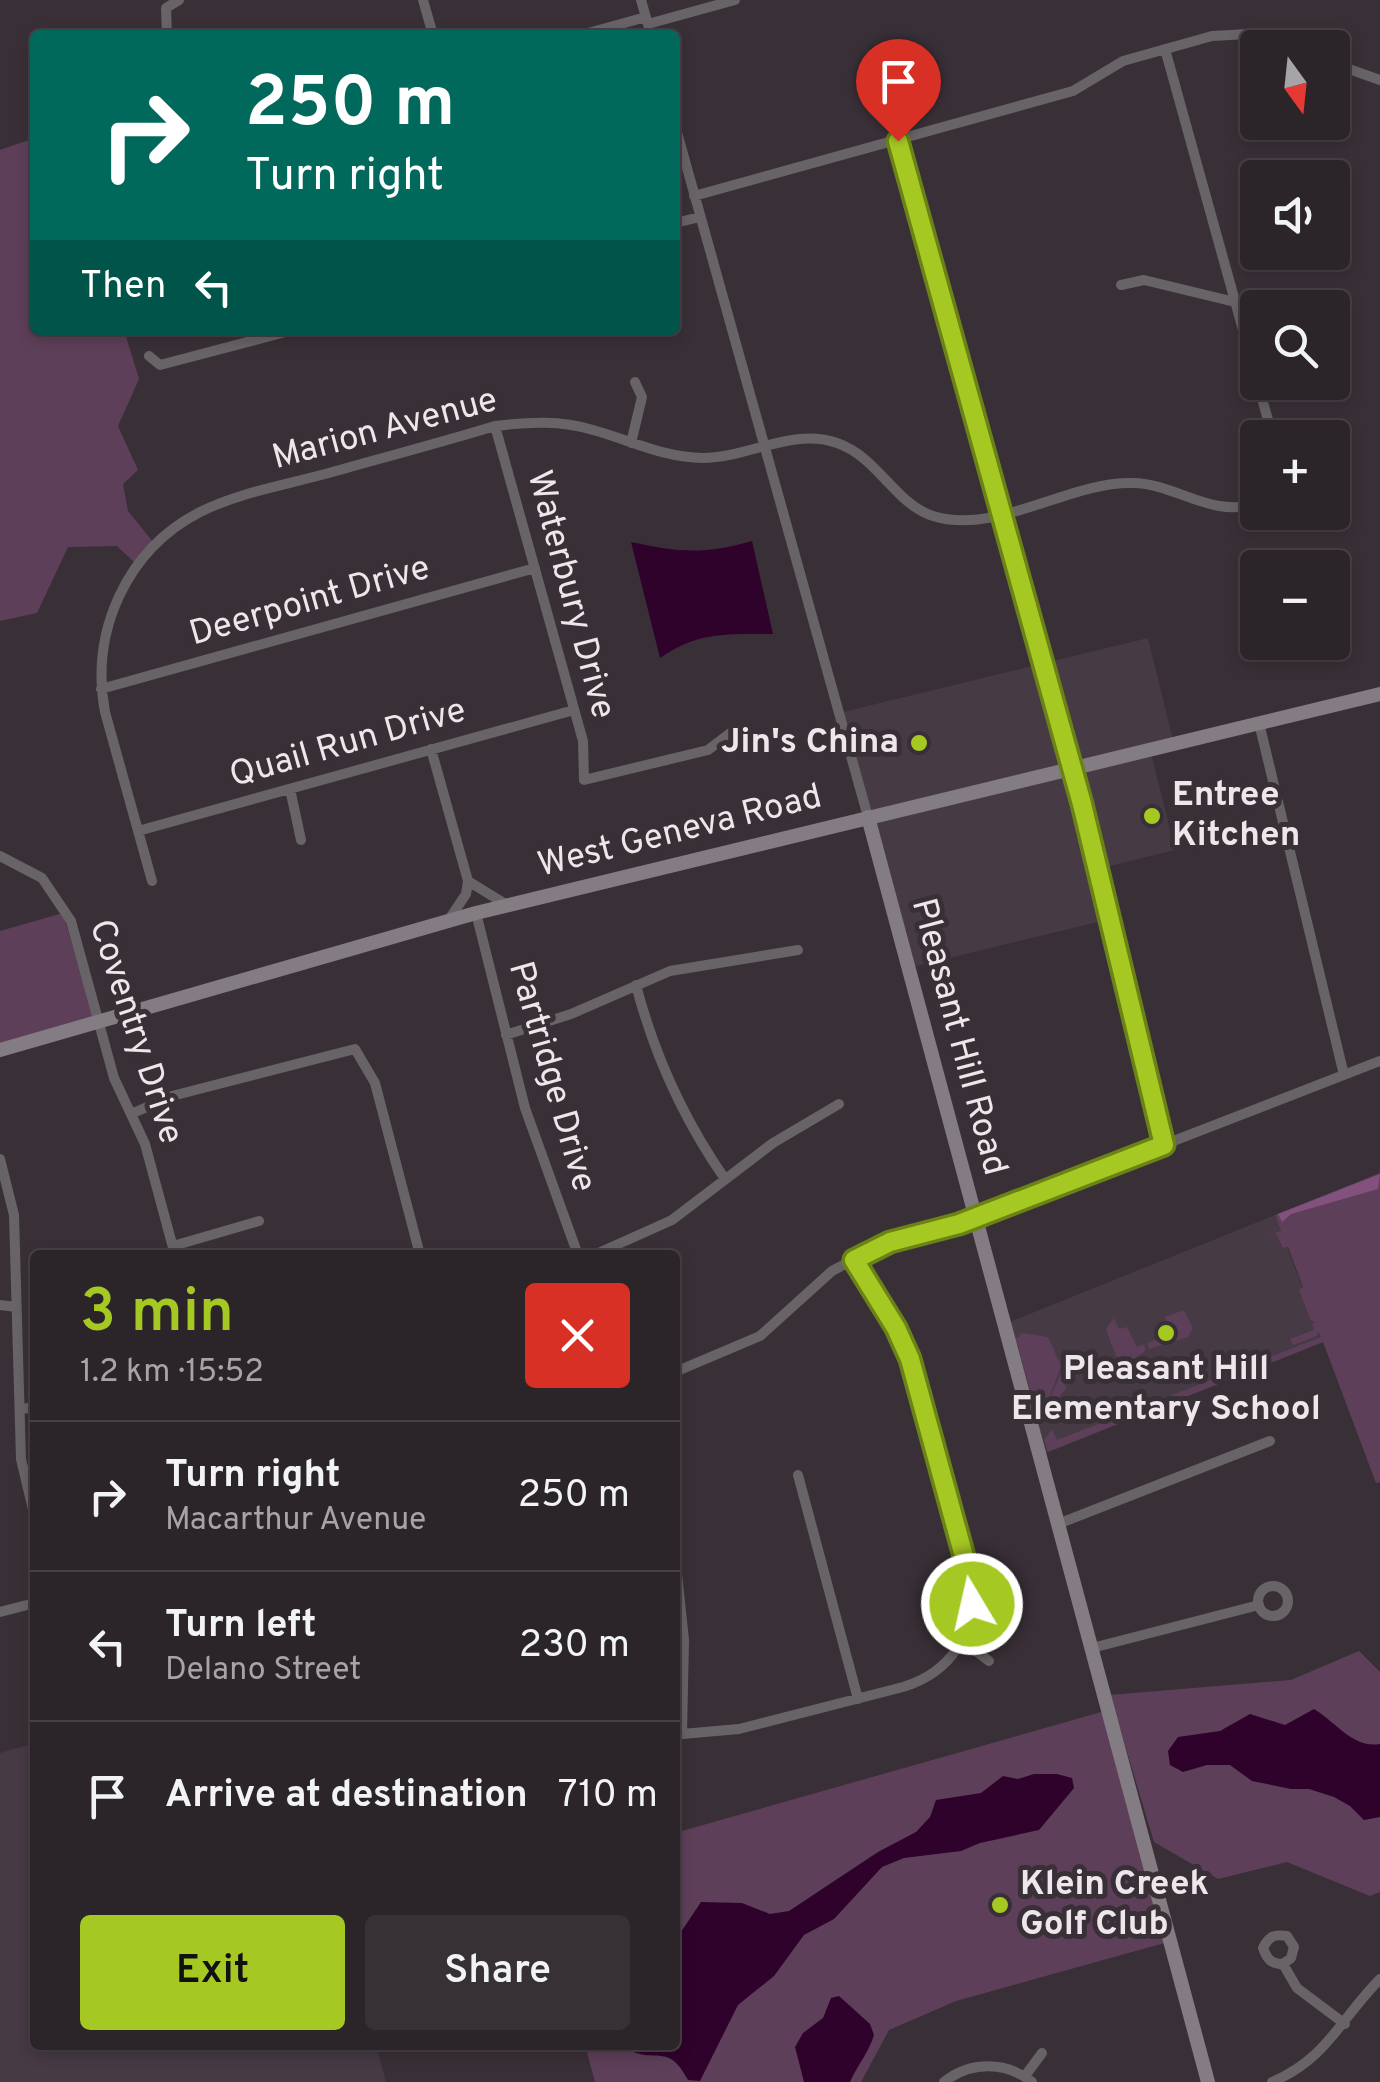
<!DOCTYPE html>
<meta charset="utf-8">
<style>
:root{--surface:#2b2429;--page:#373035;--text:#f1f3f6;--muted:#a6a4a8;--line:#474146;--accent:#a5c822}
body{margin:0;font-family:Overpass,sans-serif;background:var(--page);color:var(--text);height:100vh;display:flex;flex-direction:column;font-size:38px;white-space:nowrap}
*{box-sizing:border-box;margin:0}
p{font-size:32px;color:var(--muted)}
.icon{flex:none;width:55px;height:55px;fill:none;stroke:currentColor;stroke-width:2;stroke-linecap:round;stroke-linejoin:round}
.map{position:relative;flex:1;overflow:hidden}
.side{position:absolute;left:30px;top:1250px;width:650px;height:800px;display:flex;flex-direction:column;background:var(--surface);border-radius:10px;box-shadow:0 5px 15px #0003,0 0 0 2px var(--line)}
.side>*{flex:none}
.top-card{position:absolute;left:30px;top:30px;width:650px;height:305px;border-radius:10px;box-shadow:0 5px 15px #0003,0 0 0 2px var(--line);background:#00695c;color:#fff;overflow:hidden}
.needle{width:65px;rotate:165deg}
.controls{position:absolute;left:1240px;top:30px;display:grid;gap:20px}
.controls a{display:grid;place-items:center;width:110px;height:110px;border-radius:10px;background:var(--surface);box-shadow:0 5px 15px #0003,0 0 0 2px var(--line);font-size:50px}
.pin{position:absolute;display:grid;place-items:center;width:85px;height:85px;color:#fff;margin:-102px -42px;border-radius:50% 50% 50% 0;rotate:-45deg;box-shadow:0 0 10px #0007}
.pin .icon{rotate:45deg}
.me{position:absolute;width:110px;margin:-55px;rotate:351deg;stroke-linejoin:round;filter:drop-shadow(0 0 8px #0008)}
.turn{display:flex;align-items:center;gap:35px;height:210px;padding:0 50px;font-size:45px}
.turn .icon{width:130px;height:130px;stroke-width:2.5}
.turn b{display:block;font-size:70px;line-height:85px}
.then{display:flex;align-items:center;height:95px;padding:0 50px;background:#0003;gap:20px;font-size:38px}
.round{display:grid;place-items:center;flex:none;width:105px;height:105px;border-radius:10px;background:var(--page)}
.head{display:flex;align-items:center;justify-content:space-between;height:170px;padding:0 50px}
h1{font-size:60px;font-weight:600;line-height:75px;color:var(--accent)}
.primary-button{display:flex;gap:20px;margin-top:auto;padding:20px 50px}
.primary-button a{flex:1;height:115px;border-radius:10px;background:var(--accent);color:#111;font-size:40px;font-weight:600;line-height:115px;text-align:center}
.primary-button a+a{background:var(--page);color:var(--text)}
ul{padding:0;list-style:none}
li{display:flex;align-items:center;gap:30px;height:150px;padding:0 50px;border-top:2px solid var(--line)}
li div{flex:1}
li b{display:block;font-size:38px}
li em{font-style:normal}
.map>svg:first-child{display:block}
</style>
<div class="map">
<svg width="1380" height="2082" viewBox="0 0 1380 2082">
<rect width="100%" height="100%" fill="#393037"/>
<path fill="#463a44" d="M1148 638 1173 740 868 815 843 712Z
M1151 753 1175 850 1094 870 1106 920 908 968 873 820Z
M1275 1215 1323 1342 1045 1453 1010 1322Z
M35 1743V2045H376L386 2082H0V1753Z"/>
<path fill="#5e3f59" d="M35 138V330H124L139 379 118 426 138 470 123 484 128 511 153 542 134 562 117 546 68 547 37 613 0 621V150Z
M63 913 93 1017 0 1045V931Z
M1380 1173V1482L1376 1483 1323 1342 1048 1452 1044 1440 1052 1429 1057 1440 1321 1337 1318 1331 1317 1336 1293 1345 1290 1339 1314 1330 1312 1324 1316 1322 1311 1321 1299 1290 1303 1287 1288 1247 1283 1248 1276 1233 1255 1239 1281 1231 1275 1215Z
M1184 1310 1193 1328 1188 1337 1149 1349 1147 1343 1172 1334 1165 1317Z
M1114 1318 1119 1329 1127 1327 1137 1347 1144 1344 1146 1350 1138 1357 1123 1362 1116 1356 1106 1329Z
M1022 1333 1048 1337 1061 1366 1047 1404 1064 1367 1067 1366 1070 1374 1099 1363 1103 1375 1097 1368 1064 1381 1066 1389 1053 1404 1038 1407 1033 1400 1016 1339Z
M1359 1651 1380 1672V1892L1370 1896 1287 1862 1218 1879 1154 1842 1110 1695 1291 1680Z
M1105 1711 1168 1942 956 2001 889 2030 861 2082H595L585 2045H675V1833Z"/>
<path fill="#83517d" d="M1380 1174 1378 1189 1291 1214 1282 1222 1278 1214Z"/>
<path fill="#2f022c" d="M752 541 773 634C728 634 698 631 660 658L631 542C678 552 704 555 752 541Z
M1314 1709C1335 1721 1353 1749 1380 1744V1817L1364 1820 1350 1806 1334 1797 1309 1789H1291L1252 1781 1230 1765H1207L1183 1772 1170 1765 1168 1751 1178 1737 1220 1731 1250 1714 1285 1725Z
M1034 1774H1057L1072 1778 1074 1788 1039 1830 980 1843 961 1851 904 1858 882 1867 834 1919 804 1935 774 1976 738 2005 700 2081 688 2080C668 2043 659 2063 631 2051L629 2045H675V1941L701 1902 742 1903 770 1914 789 1911 878 1852 916 1832 930 1817 936 1800 981 1793 1003 1776 1018 1779Z
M839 1996 870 2024 874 2035C869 2052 857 2066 850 2082H804L795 2047 803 2033 823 2018 831 1998Z"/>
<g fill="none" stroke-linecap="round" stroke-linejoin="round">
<path stroke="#676366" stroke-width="10" d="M423 0 433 35
M641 0 651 35
M648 24 735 0
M167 35 166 8 179 0
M581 35 646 17
M1165 49 1273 438
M1332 63 1380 80
M675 125 868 817
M898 141 1082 804 1164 1145
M694 196 1073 91 1123 61 1212 36 1248 34 1289 48
M675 223 700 217
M1121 285 1144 280 1235 302
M149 356 160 365 293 330
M495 426 583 741 584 780 708 750 733 731
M631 443 642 397 635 382
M101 689 535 568
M1259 723 1344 1075
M431 749 468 881 466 894 448 921
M290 789 301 840
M138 831 574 710
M0 856 42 878 71 921 114 1078 145 1144 175 1255
M152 881 105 712C90 632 126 550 200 512 238 493 284 485 325 474 382 458 439 443 495 426 529 422 560 420 593 430 630 440 664 458 703 458 747 458 794 427 837 443 878 457 895 504 933 516 996 536 1069 481 1133 483 1178 484 1211 519 1258 503
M468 881 507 905
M476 913 525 1108 578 1255
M636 985C654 1054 684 1120 725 1179
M506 1035 571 1014 670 971 798 950
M131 1114 172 1096 355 1049 375 1083 420 1255
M0 1159 14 1215 21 1459 35 1518
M173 1246 259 1221
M594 1255 672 1220 773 1143 839 1104
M0 1305 16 1307
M675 1372 760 1336 832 1271 866 1253 905 1238 959 1224 1380 1061
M20 1410 35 1406
M798 1475 858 1699
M1058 1524 1270 1441
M675 1555 684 1640 682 1734 739 1729 903 1687C952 1672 976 1633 971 1581L911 1359 896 1328 854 1260
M1258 1601a15 15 0 1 1 30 0a15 15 0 1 1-30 0Z
M0 1612 35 1603
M963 1641 989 1661
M1092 1648 1259 1605
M1283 1964C1271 1964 1267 1959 1263 1948 1269 1936 1274 1934 1287 1936L1294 1947 1291 1958 1283 1964 1297 1988 1345 2024
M1025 2076 1042 2053
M944 2082C970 2061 1006 2061 1032 2082
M1272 2082C1327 2059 1341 2018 1380 1979"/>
<path stroke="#837c82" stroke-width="14" d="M868 817 1208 2082
M0 1050 476 913 1380 694"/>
</g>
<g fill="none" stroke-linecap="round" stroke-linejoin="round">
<g stroke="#6b8216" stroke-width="25">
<path id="route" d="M898 141 1082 804 1164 1145 959 1224 890 1242 854 1260 896 1328 910 1359 971 1582 972 1604"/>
</g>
<use href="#route" stroke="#a5c822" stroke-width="18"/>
</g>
<g fill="#a5c822" stroke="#393037" stroke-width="4">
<circle cx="919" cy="743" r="10"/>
<circle cx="1152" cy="816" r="10"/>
<circle cx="1166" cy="1333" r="10"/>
<circle cx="1000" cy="1905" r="10"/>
</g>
<g text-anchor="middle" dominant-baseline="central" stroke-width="10" stroke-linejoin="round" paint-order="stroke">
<g font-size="35" fill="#ede7ec" stroke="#393037">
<text transform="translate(385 430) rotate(-15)">Marion Avenue</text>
<text transform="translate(570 595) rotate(75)">Waterbury Drive</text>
<text transform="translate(310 602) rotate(-16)">Deerpoint Drive</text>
<text transform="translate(348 744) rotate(-16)">Quail Run Drive</text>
<text transform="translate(680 832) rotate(-14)">West Geneva Road</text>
<text transform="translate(135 1032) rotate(72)">Coventry Drive</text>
<text transform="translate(958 1037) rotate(75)">Pleasant Hill Road</text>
<text transform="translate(551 1077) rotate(74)">Partridge Drive</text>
</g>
<g font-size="35" font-weight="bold" fill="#ede7ec" stroke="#393037" text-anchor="start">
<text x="899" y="743" text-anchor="end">Jin's China</text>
<text x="1172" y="796">Entree<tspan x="1172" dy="40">Kitchen</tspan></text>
<text x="1166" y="1370" text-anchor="middle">Pleasant Hill<tspan x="1166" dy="40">Elementary School</tspan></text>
<text x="1020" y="1885">Klein Creek<tspan x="1020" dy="40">Golf Club</tspan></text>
</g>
</g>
</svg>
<div class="controls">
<a><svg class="needle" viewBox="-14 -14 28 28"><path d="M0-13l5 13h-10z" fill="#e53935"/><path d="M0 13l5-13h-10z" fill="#a6a4a8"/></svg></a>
<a><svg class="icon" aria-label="sound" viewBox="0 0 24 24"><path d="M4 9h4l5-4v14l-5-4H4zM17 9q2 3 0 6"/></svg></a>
<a><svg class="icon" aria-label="search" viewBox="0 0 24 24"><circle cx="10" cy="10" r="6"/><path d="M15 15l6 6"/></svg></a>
<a>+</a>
<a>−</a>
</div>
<div class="pin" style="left:898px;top:141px;background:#d93025"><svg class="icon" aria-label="arrive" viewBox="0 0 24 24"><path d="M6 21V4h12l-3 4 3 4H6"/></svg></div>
<svg class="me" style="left:972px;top:1604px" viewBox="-20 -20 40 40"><circle r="17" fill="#a5c822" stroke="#fff" stroke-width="3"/><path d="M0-11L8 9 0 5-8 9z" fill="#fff"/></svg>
<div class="top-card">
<div class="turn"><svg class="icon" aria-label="right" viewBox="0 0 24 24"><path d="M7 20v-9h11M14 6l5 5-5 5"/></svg><div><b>250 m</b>Turn right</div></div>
<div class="then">Then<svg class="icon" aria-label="left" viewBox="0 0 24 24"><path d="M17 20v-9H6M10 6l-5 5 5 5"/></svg></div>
</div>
<section class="side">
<div class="head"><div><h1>3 min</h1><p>1.2 km · 15:52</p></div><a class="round" style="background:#d93025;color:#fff"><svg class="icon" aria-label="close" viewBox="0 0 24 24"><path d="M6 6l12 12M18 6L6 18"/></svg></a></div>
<ul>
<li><svg class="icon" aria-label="right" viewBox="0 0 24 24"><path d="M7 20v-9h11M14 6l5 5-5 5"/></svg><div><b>Turn right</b><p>Macarthur Avenue</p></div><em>250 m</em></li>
<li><svg class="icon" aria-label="left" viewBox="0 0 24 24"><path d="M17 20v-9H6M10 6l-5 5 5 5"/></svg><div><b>Turn left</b><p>Delano Street</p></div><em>230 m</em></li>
<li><svg class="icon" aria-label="arrive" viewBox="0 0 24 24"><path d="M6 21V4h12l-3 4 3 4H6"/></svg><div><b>Arrive at destination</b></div><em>710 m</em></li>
</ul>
<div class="primary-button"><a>Exit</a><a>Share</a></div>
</section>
</div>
